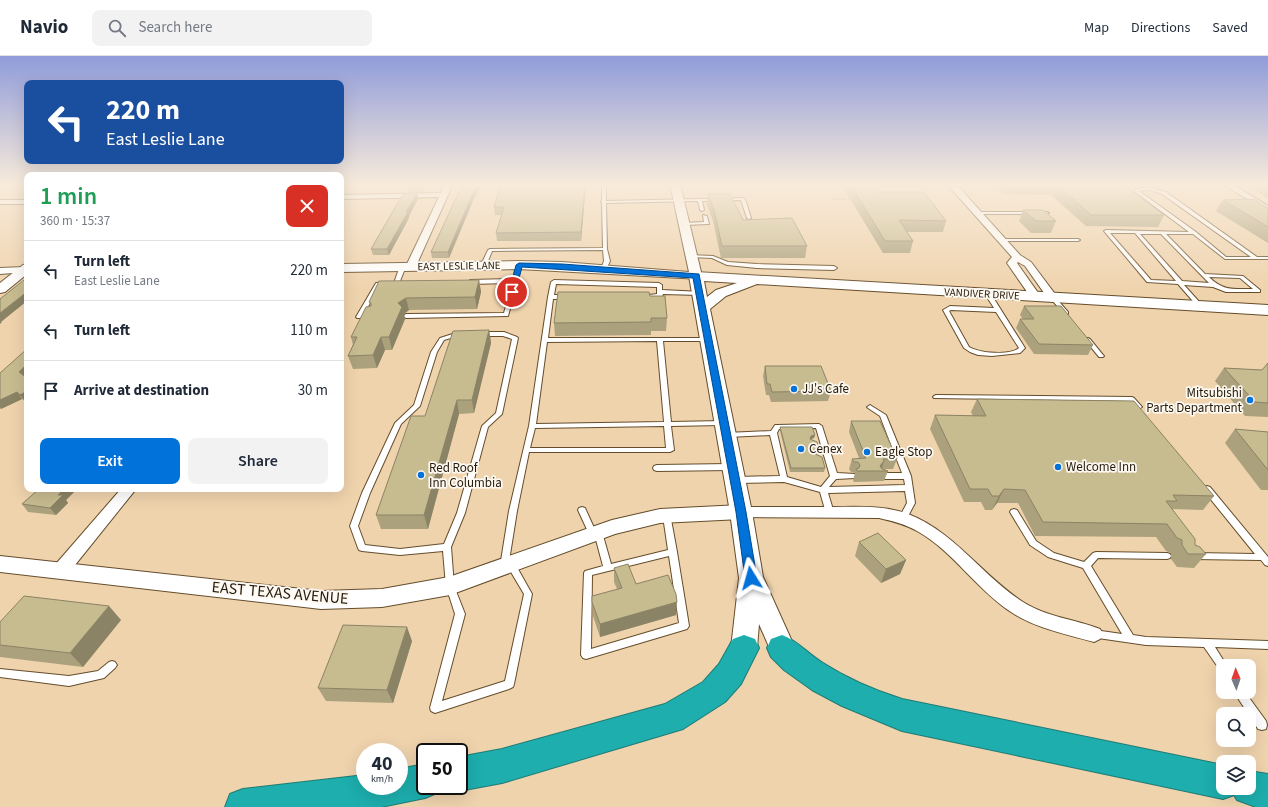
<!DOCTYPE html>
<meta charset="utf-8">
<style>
:root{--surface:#fff;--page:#f2f2f3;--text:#1f2937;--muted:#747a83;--line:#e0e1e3;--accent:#0072d9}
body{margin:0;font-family:"Source Sans 3",sans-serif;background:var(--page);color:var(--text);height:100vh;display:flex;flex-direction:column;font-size:15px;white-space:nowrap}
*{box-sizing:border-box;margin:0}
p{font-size:13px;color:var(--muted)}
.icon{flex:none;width:22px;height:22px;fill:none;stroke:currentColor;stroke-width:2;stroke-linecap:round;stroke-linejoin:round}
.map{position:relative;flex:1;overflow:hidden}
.panel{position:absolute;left:24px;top:116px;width:320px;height:320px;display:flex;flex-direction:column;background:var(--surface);border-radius:8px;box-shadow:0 4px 16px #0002}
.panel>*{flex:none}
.top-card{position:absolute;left:24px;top:24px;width:320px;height:84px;border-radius:8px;box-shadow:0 4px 16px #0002;background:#1a4fa0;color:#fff;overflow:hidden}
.needle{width:26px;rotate:358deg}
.buttons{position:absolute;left:1216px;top:603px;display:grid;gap:8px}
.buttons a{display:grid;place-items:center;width:40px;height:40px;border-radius:8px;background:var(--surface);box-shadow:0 4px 16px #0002;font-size:20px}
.speed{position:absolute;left:356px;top:687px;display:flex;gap:8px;font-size:20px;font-weight:700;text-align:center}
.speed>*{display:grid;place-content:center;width:52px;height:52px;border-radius:50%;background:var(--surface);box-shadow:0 4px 16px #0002;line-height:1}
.speed small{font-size:10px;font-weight:400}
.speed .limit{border:2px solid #111;border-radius:6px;background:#fff;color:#111}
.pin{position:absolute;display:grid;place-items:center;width:34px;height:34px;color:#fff;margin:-17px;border:2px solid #fff;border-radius:50%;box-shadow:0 1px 4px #0007}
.me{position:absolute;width:44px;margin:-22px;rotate:352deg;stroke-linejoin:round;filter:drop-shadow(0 0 3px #0008)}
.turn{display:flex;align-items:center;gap:14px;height:84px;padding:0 16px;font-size:18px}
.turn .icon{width:52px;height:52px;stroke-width:2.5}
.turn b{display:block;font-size:28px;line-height:34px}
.round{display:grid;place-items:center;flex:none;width:42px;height:42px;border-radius:8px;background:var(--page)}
.head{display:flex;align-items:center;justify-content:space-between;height:68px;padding:0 16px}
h1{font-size:24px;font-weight:600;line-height:30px;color:#1e9e55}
.cta{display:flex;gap:8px;margin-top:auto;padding:8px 16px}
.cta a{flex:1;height:46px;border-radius:8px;background:var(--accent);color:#fff;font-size:16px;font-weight:600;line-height:46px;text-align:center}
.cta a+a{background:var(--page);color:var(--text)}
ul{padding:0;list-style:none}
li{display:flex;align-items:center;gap:12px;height:60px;padding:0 16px;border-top:1px solid var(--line)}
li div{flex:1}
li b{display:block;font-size:15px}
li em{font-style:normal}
header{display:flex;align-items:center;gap:24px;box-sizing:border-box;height:56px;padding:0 20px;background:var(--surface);border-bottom:1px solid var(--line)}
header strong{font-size:19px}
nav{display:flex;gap:22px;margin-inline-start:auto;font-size:14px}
.search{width:280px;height:36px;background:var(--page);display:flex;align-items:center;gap:10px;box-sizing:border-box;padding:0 14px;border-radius:8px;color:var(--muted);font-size:15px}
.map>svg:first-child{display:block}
</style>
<header>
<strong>Navio</strong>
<div class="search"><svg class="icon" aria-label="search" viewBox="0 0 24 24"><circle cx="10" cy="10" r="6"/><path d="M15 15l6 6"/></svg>Search here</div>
<nav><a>Map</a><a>Directions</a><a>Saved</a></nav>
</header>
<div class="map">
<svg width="1268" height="751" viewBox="0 0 1268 751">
<rect width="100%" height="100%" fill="#efd3ad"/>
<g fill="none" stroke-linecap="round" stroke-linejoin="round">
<g stroke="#654d2b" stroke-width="2">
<path id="service" d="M602 128H606V145L743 142 745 143 751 162 749 163 747 162 741 144 702 145 704 154 702 155 700 154 698 145 606 147 607 193 610 205 606 214 601 213 604 205 603 194 492 195 486 210 481 209 488 194 490 193 603 192 602 147 601 146 602 145Z
M1146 131 1166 136 1257 201H1268V203H1225L1193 178H1166L1205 218 1243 220 1260 234V236H1226L1213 231 1184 229 1203 250 1200 252 1198 251 1178 228 1147 226 1104 175 1106 174 1189 176 1134 135 1137 133ZM1142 134H1150L1162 138 1251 201H1226L1196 176 1139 135ZM1110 177H1135L1176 225 1151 224ZM1140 178H1161L1209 227 1182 225ZM1209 221 1240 222 1253 233C1233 233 1223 235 1209 221Z
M975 156H1047L1049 157 1047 158H975Z
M703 159 707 160 709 168 684 169 682 168 684 167 704 166Z
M1000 183H1078L1080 184 1078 185H1002L1000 184Z
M689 199 713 200 728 206 757 208 834 210 837 212 834 214 757 212 727 209 712 202 691 201H689Z
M519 207 522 209 508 260 406 262 403 260 406 258 504 257 512 227 470 228 467 226 470 224 513 223 516 209Z
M403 208 406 210 400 225 405 227 402 229 395 228 394 227 400 210Z
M554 224 659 227 662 229V234L702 236V238L700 239 663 238 662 241H649V239L657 238V231L556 228 554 239H567L570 241 567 243H553L548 282H710V284L708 285H663L671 366 723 365 726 367 723 369 671 370 674 394 670 396H529L517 455 509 505 514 506 532 538 514 628 513 631 509 633 435 657 431 655 430 652 455 558 446 530 443 495 400 499 362 495 359 494 358 492 350 470 362 437 395 367 414 349 431 296 440 282 459 276 461 277V279L444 284 437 296 420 350 401 368 370 437 358 470 365 489 400 493 444 488 457 457 482 370 496 357 512 283 503 280H482L479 278 482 276H504L517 281 518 282 502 358 488 371 465 457 451 491 454 530 465 558 442 645 505 625 524 538 508 511 507 513 504 514 501 513 500 511 509 455 529 370 548 241 551 226ZM657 285 664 366 536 368 547 286ZM664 370 666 392H530L535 372Z
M386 226 388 227V229L380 230 363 259 372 260V262H357L356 261 376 227Z
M988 236 991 238 1025 292 1020 297 992 300 978 299 970 296 964 292 943 254 950 250 994 252 985 238ZM951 254 996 256 1019 292C1010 300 979 297 969 291L949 255Z
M1053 240 1055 241 1068 256V258H1064L1051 243V241Z
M1088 282 1090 283 1103 299 1104 300 1103 301H1099L1086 285V283Z
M936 339 1132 341 1134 342 1142 351 1139 353 1137 352 1130 345 934 342 933 341 934 340Z
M870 349 886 359 911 420 915 447 906 464 903 465 900 464 899 462 907 447 905 435 828 437 834 457 833 459H827L826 457 820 436 784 426 737 427 734 426 733 424 734 422 737 421 780 420 770 379 728 381H726L724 379 726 377 771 375 775 369H777L819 368 822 370 837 417 855 418 856 420 855 422 836 423 829 431 905 429 904 423H882L879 422 878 420 879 418 882 417H902L880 360 868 352 867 351ZM816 372 830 420 821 431 787 421 777 377 779 373Z
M731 408 734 409 735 411 734 413 731 414 657 415 654 414 653 412 654 410 657 409Z
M1207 430 1210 431 1268 501V510L1265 509 1261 504 1194 503 1191 502 1190 500 1191 498 1194 497 1255 498 1204 435 1203 433 1204 431Z
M582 451 585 452 595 474 598 473 601 474 602 476 611 508 668 494 663 460 664 458H670L677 496 689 570 687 573 586 603 583 602 581 599 584 517 585 515 603 510 595 480H590L578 454 579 452ZM669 500 679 567 591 593 592 519Z
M1014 453 1017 454 1036 485 1054 497 1084 506 1093 497 1096 496 1167 497 1170 498 1171 500 1170 502 1167 503 1098 502 1091 510 1133 579 1146 581 1268 585V593L1215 591 1227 610H1223V615L1220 614 1204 591 1146 589 1091 581 1089 578 1091 575 1094 574 1122 578 1083 512 1048 501 1030 489 1010 456 1011 454Z
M112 605 115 606 117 609 115 612 104 622 69 630 0 621V613L69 620 98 615 109 606Z
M1234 636H1245L1266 665 1267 669 1266 673 1262 674 1258 673Z"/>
</g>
<g stroke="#654d2b" stroke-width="2">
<path id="minor" d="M445 128H453L416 210 411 213 406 210 439 141 341 143V139L441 137Z
M947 128H956L1020 199 1031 206 1058 242 1057 244H1049L1025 210 1018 206 1017 207 1041 241 1036 244 1032 243 1007 207 1012 201Z
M1222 128H1232L1268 150V155Z
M0 144H27V148H0Z
M24 211 27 212V216L0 218V212Z
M121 433H136L67 519 61 520 55 519 53 514 55 509Z
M741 451C771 451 802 451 832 451 857 451 884 449 908 458 955 476 981 519 1023 546 1047 561 1074 563 1100 573L1103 578 1100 583 1094 586C1066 578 1035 572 1011 556 976 533 953 495 917 475 905 468 892 465 879 462L741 461 736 460 734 456 736 452Z"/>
</g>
<g stroke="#654d2b" stroke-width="2">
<path id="tertiary" d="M670 128H680L702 220 700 223 519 213 341 216V208L519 205 562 206 689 216Z
M27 208V218L5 236 0 237V227L23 209Z
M741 449 748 451 751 456 748 461 741 463 660 467 615 478 450 539 382 551 321 553 0 516V500L321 535 382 533 449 521 612 464 660 453Z"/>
</g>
<g stroke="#654d2b" stroke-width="2">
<path id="secondary" d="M696 216 1268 249V259L757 228 726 240 710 253 752 456 763 521 795 592 791 600 782 603 773 600 759 568 757 592 753 600 744 603 735 600 731 592 739 522 730 456 689 220 691 217ZM704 225 737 227 716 234 707 241Z"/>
</g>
<g stroke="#207b75" stroke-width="2">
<path id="motorway" d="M744 579 755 583 759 592 741 628 725 646 683 673 502 727 459 735 447 730H459V701L502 693 665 648 703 626 719 608 733 583Z
M782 579C798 585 808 598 823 607 848 623 874 634 902 643L1223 709V732H1249V715L1268 718V751H1256L1237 744 1234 739 1223 743 902 675 842 650 812 634 784 614 771 601 767 592 771 583Z
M425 708V730H440L437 737 425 742 381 751H225L230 738 243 733 365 719V730H399V713Z"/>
</g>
<path stroke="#998469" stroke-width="1.5" stroke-dasharray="1.5 1.5" stroke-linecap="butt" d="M833 143H849"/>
<use href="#service" fill="#fff" fill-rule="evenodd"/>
<use href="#minor" fill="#fff" fill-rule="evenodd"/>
<use href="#tertiary" fill="#fff" fill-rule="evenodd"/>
<use href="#secondary" fill="#fff" fill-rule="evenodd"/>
<use href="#motorway" fill="#1daead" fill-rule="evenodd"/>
</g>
<path fill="#aba17c" d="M410 128H426L422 136H409L408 131Z
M501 128H586L581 185H497L496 177 502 159H495L494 151Z
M841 128H873L878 136 946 165 943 176H906L913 185 910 197H883Z
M994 128H1123L1164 159 1158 171 1086 170 1051 139 1003 138Z
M1244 128H1268V142Z
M417 137 418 143 409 160V162L389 199H373L371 193Z
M708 138 743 164 807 190 805 202H721L713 165 707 149Z
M1223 144 1268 152V187L1216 155Z
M473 145 449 202H432L431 196Z
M1023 154 1056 165 1051 177H1031L1019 165Z
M479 224 481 236 477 253 409 254 404 258 405 263 392 294H385L377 312 353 313 348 300 353 289 351 281 370 250 369 246Z
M650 240 667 262 666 275H651V279L555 280 554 267Z
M1024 250 1093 289 1088 299 1034 298 1016 272 1020 263H1023L1020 259Z
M489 274 491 287 474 357 459 358 428 473H381L376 459Z
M1268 307V361L1245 360 1215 325 1224 312 1262 314Z
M765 310 831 335 828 345 771 346 769 339H766L763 320Z
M0 317 26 321 25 345 22 343 1 353 0 352Z
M977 343 1214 440 1203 454 1172 453 1195 489 1206 498 1194 512 1177 511 1171 503V497L1166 495 1156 481 1035 480 1018 447H997L992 454H985L981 446H964L930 373 935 359 973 360 971 356Z
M851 365 897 403 893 413H884L888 415 884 425 854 426 853 424 855 417 851 416 849 413 852 403 859 402 849 376Z
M780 371 815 379 814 382 811 383 819 394V398H816L825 412 824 416H790L780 375Z
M1235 373 1268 376V434H1261L1225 387Z
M39 433H77L66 444 68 447 56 459 28 456 22 448Z
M859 486 906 504 900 518 881 527 855 500Z
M614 512 636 528 676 559 600 581 593 560 592 546 617 533 614 526Z
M121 564 83 611 0 601V566Z
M412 585 393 647 326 645 318 632Z"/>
<path fill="#8b8365" d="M422 128H426L422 136 421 130Z
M478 128H482L473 145 449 202 448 196 472 139Z
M585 128H586L581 185V176Z
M417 137 418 143 409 160V162L389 199 387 193Z
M479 224 481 236 477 253 475 241Z
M27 236V245L1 266H2L0 268V257Z
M406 242 409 254 404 258 405 263 392 294 389 281 398 247Z
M489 274 491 287 474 357 472 344Z
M381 281 385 294 377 312 373 299Z
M27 308V319L23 323 19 316Z
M27 335V345H25L20 339Z
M17 336 22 343 1 353 0 351V344Z
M457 344 459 358 428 473 424 459Z
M815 379 814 382 811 383 810 386 811 380Z
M819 394V398H816L815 401 816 395Z
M884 405 881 415 880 410Z
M64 433H77L66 444 68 447 56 459 50 452 58 439Z
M1004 433 997 447 992 454 999 440Z
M906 504 900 518 881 527 886 513Z
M677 546 676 559 600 581V568Z
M109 550 121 564 83 611 70 597Z
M407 571 412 585 393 647 387 634Z"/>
<path fill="#c7bb90" stroke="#8b8365" d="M410 128H422L421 130 408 131Z
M464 128H478L472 139 448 196H431L457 140Z
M501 128H585L581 176 496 177 504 151H494Z
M850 128H873L878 136H924L946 165 899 164 913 185H885Z
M1056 128H1123L1164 159H1091Z
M417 137 406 156H408L387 193H371L403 138Z
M708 138H730L743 164 792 162 807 190H722L714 154Z
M1254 143 1268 152V171L1223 144Z
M1023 154H1043L1056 165H1036Z
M24 224H27V236L0 257V243Z
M479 224 475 241 406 242 398 247 402 251 389 281H381L373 299 348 300 357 281H351L366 251 371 250V247L369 246 379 225Z
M558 236H649L650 240H665L667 262H651V266L554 267Z
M1024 250H1061L1093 289 1039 288 1020 263H1034Z
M489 274 472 344H457L424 459H376L411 360H425L453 275Z
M27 293V308L19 316 27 322V335L20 339 17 336 0 344V317Z
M1268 307V347L1255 346 1224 312 1262 314Z
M765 310H821L831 335 772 336 770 328H767Z
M977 343 1134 345 1214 440 1173 439 1177 445H1166L1195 483V489L1200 491 1206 498H1188L1182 489V484L1177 482 1167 468 1043 466 1025 434 1004 433 999 440H992L988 433H970L935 359 986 360Z
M851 365H880L897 403H883L884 405 880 410 882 413 888 415H857L856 413 859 412 860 409 858 406H854L852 403 866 402Z
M780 371H812L815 379 811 380 810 383 817 386 819 394 816 395 815 398 822 401 825 412H791Z
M1235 373 1268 376V414Z
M39 433H64L58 439H63L50 452 22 448Z
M878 477 906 504 886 513 859 486Z
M628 508 636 528 668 519 676 538 677 546 600 568 592 546V540L622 532 614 512Z
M24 540 109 550 70 597 0 589V566Z
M343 569 407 571 387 634 318 632Z"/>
<linearGradient id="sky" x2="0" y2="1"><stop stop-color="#909cda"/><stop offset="0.55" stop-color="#f8ebda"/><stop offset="1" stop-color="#f8ebda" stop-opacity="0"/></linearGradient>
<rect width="1268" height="234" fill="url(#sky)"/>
<path fill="#0072d9" stroke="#004a8d" d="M519 207 562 208 699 218 746 456 757 522 755 525H747L745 522 736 456 693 222 522 211 515 236 509 238 516 209Z"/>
<g fill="#0072d9" stroke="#fdf8f0" stroke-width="1.5">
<circle cx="794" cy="333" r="4"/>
<circle cx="1250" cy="344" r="4"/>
<circle cx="801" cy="393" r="4"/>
<circle cx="867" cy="396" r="4"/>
<circle cx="1058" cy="411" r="4"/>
<circle cx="421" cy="419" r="4"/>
</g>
<g text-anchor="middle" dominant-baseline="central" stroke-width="3.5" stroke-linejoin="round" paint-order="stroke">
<g font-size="11" fill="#251b0d" stroke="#fdf8f0">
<text transform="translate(459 210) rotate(-1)">EAST LESLIE LANE</text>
<text transform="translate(982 238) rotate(3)">VANDIVER DRIVE</text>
</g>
<g font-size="13" fill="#251b0d" stroke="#fdf8f0" text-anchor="start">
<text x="802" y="333">JJ's Cafe</text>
<text x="1242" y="337" text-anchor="end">Mitsubishi<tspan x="1242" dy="15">Parts Department</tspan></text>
<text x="809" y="393">Cenex</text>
<text x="875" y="396">Eagle Stop</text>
<text x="1066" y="411">Welcome Inn</text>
<text x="429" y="412">Red Roof<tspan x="429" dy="15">Inn Columbia</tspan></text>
</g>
<g font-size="16" fill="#251b0d" stroke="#fdf8f0">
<text transform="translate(280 537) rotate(5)">EAST TEXAS AVENUE</text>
</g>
</g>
</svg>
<div class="buttons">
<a><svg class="needle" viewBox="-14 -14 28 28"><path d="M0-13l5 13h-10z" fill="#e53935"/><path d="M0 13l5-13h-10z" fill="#747a83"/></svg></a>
<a><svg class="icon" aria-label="search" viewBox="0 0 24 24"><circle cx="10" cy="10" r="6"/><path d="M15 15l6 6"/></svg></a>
<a><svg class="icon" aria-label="layers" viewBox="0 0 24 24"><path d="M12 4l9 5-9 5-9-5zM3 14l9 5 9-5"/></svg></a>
</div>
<div class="speed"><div>40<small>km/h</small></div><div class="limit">50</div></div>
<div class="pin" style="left:512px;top:236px;background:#d93025"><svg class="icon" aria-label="arrive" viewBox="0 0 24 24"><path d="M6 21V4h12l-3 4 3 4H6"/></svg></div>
<svg class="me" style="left:751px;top:522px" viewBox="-20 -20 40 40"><path d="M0-17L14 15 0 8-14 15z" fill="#0072d9" stroke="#fff" stroke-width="4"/></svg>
<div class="top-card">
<div class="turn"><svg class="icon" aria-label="left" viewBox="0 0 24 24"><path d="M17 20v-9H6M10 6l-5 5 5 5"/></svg><div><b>220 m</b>East Leslie Lane</div></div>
</div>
<section class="panel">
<div class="head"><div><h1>1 min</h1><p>360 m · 15:37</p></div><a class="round" style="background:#d93025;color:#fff"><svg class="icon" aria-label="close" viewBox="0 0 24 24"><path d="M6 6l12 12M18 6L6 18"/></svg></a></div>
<ul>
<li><svg class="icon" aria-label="left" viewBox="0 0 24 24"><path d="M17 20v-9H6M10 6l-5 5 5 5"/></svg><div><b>Turn left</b><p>East Leslie Lane</p></div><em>220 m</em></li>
<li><svg class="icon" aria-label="left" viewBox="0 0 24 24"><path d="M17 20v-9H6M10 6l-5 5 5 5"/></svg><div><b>Turn left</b></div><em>110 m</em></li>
<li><svg class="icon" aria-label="arrive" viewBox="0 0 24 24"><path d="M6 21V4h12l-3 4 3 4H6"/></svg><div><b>Arrive at destination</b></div><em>30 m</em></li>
</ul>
<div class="cta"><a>Exit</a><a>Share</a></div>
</section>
</div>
